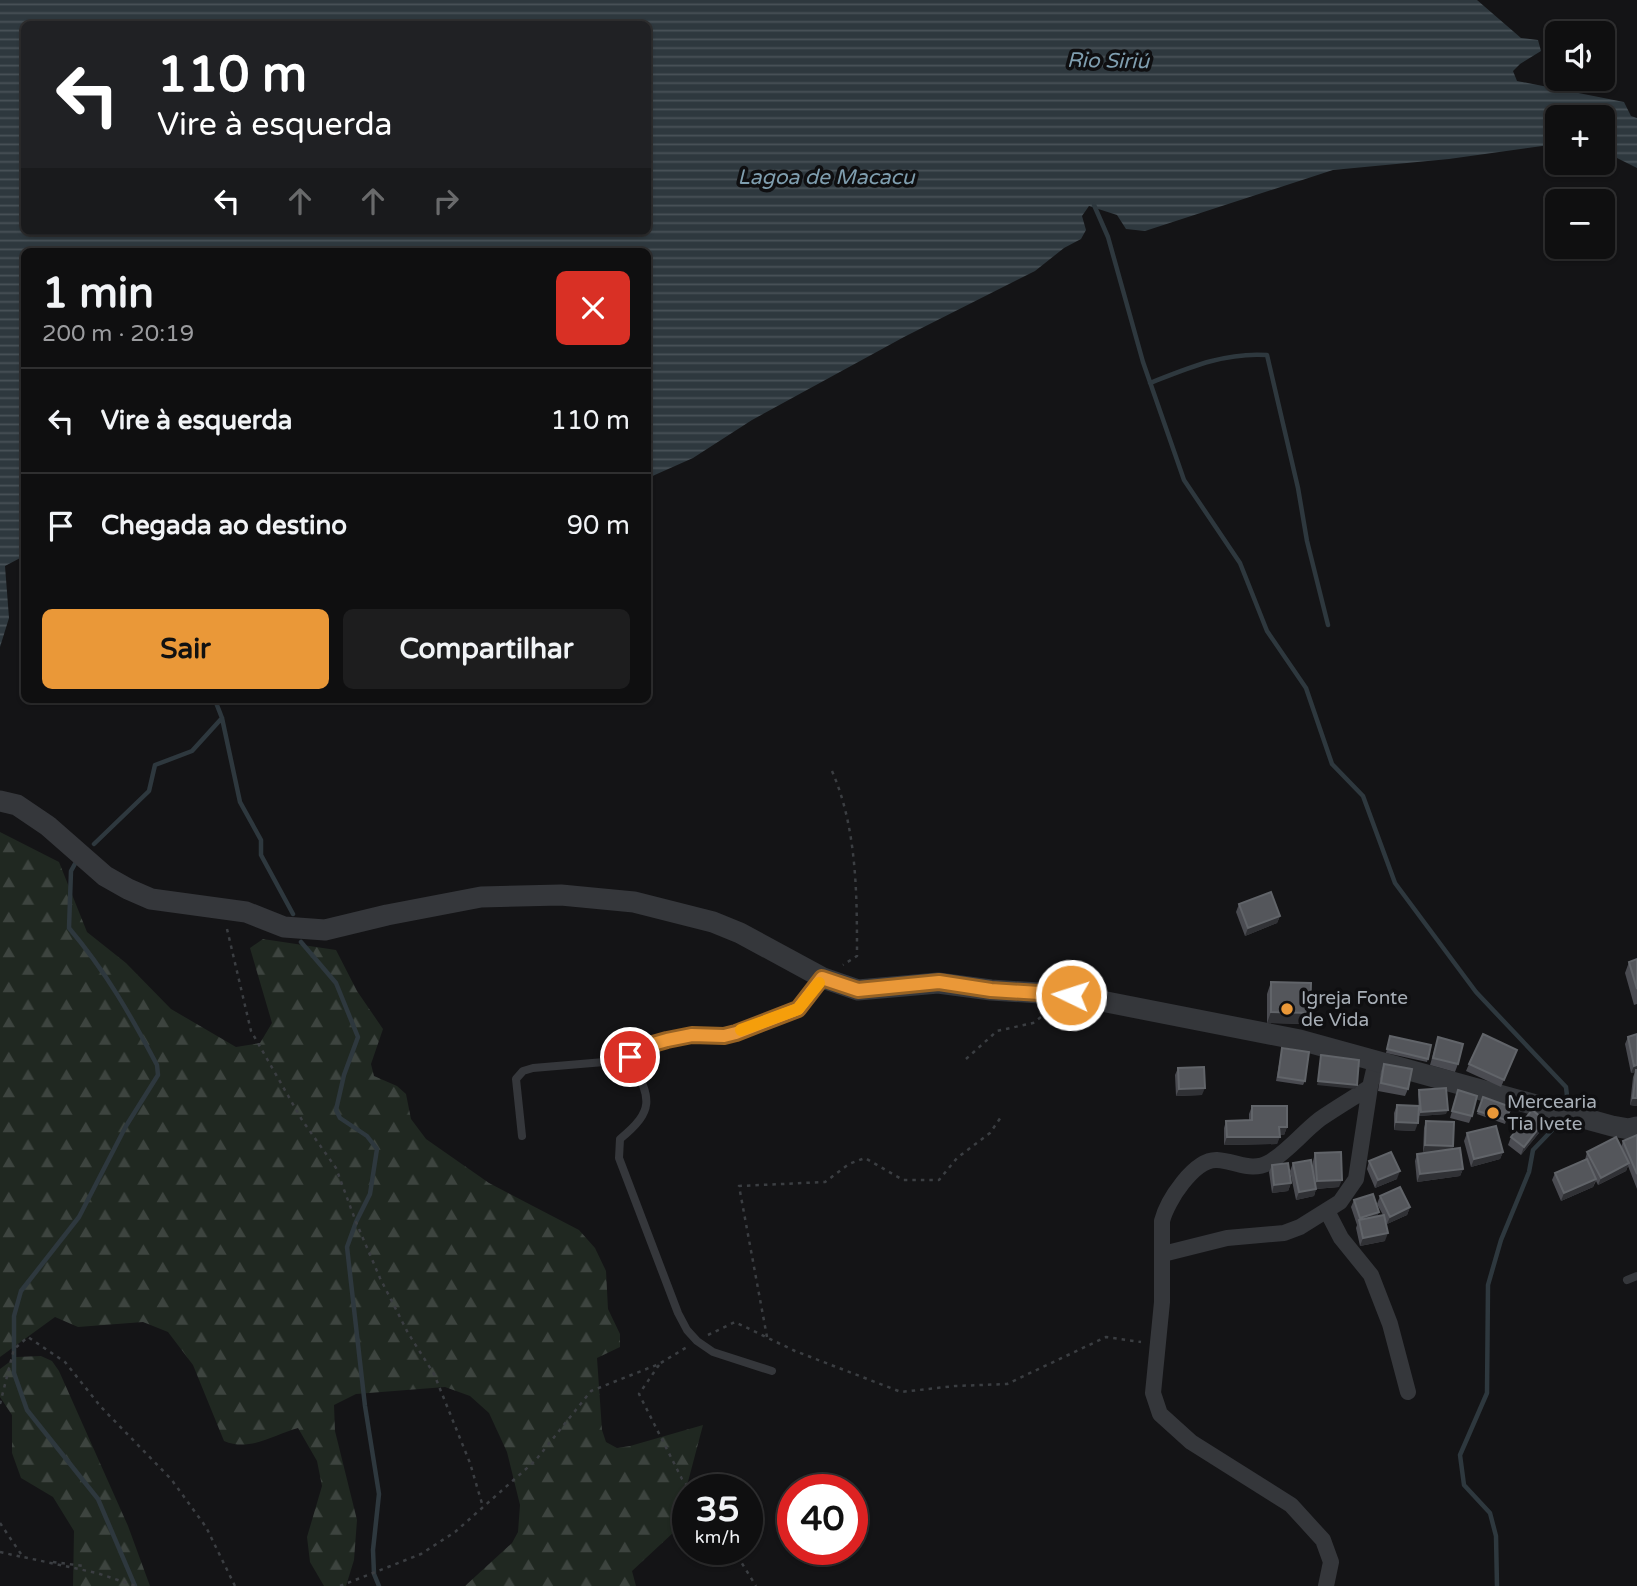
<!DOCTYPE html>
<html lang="pt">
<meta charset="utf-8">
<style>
:root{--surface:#0f0f10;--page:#1d1d1e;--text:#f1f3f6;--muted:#9b9c9f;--line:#2f2f30;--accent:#ea9838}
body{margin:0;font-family:"Varela Round",sans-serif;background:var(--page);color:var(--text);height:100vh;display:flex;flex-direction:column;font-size:26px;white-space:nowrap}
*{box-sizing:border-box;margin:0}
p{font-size:23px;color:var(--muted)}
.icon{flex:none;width:38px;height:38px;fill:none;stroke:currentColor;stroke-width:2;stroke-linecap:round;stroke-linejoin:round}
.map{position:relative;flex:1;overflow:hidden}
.panel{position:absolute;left:21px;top:248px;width:630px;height:455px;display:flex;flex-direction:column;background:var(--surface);border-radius:10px;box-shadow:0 2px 5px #0004,0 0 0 2px var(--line)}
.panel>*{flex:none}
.guide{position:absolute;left:21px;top:21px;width:630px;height:214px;border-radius:10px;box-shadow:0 2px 5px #0004,0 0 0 2px var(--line);background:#202124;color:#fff;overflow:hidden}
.tools{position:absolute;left:1545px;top:21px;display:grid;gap:14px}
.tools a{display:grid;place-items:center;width:70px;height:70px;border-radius:10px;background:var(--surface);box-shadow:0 2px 5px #0004,0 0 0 2px var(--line);font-size:35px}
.speed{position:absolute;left:672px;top:1474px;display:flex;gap:14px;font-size:35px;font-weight:700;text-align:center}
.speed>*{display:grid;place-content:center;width:91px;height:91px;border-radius:50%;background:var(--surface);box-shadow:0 2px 5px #0004,0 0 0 2px var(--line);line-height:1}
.speed small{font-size:18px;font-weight:400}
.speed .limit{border:10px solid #d22;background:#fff;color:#111}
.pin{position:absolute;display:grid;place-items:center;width:60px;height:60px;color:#fff;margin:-30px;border:4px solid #fff;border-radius:50%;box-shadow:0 2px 7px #0007}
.me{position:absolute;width:77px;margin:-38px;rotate:274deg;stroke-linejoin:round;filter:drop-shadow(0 0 5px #0008)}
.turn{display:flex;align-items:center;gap:24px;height:147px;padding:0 21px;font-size:32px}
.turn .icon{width:91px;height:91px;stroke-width:2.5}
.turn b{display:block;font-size:49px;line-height:60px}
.lanes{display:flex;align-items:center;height:66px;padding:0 21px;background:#0003;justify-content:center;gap:35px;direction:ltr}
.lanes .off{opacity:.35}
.round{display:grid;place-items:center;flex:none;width:74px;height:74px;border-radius:10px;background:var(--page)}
.summary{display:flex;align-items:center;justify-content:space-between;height:119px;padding:0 21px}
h1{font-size:42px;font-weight:700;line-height:52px}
.button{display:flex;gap:14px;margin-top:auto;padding:14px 21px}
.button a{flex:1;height:80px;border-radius:10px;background:var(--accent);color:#111;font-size:28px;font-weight:700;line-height:80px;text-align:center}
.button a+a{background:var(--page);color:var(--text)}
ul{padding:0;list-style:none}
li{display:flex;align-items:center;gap:21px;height:105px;padding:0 21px;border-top:2px solid var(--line)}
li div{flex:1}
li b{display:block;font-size:26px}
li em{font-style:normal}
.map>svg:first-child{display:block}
</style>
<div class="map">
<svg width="1637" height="1586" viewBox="0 0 1637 1586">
<defs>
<pattern id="forest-firs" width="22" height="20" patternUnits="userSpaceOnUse" patternTransform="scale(1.75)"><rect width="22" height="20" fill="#202821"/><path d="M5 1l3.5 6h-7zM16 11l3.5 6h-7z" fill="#3d443f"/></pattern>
<pattern id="water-rules" width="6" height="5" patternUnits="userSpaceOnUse" patternTransform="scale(1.75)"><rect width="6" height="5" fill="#2e383e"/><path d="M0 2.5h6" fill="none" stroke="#495258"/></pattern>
</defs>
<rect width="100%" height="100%" fill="#141416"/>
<path fill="url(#forest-firs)" d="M0 832 59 862 87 932 126 963 171 1009 236 1047 260 1043 272 1023 250 948 263 939 336 950 357 991 383 1029 371 1064 374 1076 397 1086 406 1094 411 1119 426 1139 489 1183 579 1230 595 1248 606 1271 608 1309 620 1334V1347L597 1358 602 1430 606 1442 617 1448 630 1446 703 1425 675 1531 632 1571 636 1586H465L512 1543 518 1532 520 1505 507 1452 489 1413 470 1396 445 1387 356 1394 334 1405 335 1431 357 1520 354 1560 346 1586H324L310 1562 307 1537 322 1486 317 1461 298 1428C273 1435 250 1452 224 1441L193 1365 168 1332 143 1322 78 1327 55 1317 0 1357Z
M41 1356 52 1361 59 1371 128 1526 150 1586H73L74 1531 53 1497 21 1478 12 1453V1415L0 1397V1369L16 1357Z"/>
<path fill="url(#water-rules)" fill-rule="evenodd" d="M0 0H1477L1521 38 1538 40 1541 51 1520 64 1513 71 1517 81 1624 102 1631 116 1637 118V168L1603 151V117H1558L1557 144 1449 159 1333 170 1145 231 1126 229 1117 215 1089 206 1082 216 1086 230 1081 239 1064 248 1035 271 904 337 752 420 693 458 648 478V252H24V556L5 566 9 618 0 647ZM24 24H648V231H24Z"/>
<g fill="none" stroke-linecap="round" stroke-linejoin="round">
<path stroke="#2e383e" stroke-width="4.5" d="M1094 205 1108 237 1143 362 1184 480 1240 563 1267 631 1306 688 1332 764 1363 796 1395 883 1476 992 1566 1087 1568 1105
M1150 383C1188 368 1225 352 1267 355L1298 488 1307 541 1328 625
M215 700 222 718 240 802 261 840V855L293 914
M94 844 149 791 155 765 192 751 222 718
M76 862 71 871 69 928C106 972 130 1014 157 1065L158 1075 126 1126 79 1217 21 1291 14 1316V1373L27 1410 98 1499 135 1586
M301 942 336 983 358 1037 344 1075 336 1110 340 1118 367 1136 377 1149 370 1194 356 1222 347 1247 365 1406 379 1494 373 1550 374 1574 379 1586
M1497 1586 1496 1536 1490 1513 1464 1485 1460 1455 1487 1393 1488 1285 1501 1240 1529 1172 1533 1150 1558 1124"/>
<path stroke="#3b3e42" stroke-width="2.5" stroke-dasharray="3.5 5" stroke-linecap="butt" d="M832 771C857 828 857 894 857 956L843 965
M227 929 251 1031 302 1120 336 1168 356 1222 380 1278 408 1333 434 1374 470 1463 483 1507
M966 1059 997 1031 1033 1023 1049 1011
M708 1335 735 1322 795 1351 901 1392 955 1386 1007 1384 1106 1337 1141 1342
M767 1337 739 1186 825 1182 849 1164 865 1158 903 1180H939L957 1158 990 1133 1001 1117
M659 1365 639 1394 682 1479 690 1489
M0 1404 14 1349 28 1337 65 1362 101 1407 171 1479 206 1527 235 1586
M0 1523 23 1557 97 1573 136 1586
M733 1549 756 1586
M0 1552 22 1557
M53 1562 84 1566
M340 1586 421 1554 455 1532 535 1461 591 1391 659 1364 687 1347"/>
<path stroke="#35373b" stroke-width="8" d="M630 1057C649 1097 658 1108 620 1139L619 1158 678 1313 687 1330 697 1341 713 1352 772 1371
M522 1136 516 1079 523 1071 533 1068 616 1061 667 1040 692 1035 724 1036 736 1033 798 1009 822 978
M1627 1280 1637 1276"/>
<path stroke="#35373b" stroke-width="16" d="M1327 1211 1341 1238 1371 1275 1390 1324 1408 1392
M1163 1254 1227 1238 1284 1233 1300 1227 1340 1202 1356 1179 1370 1087
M1326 1586 1331 1562 1323 1540 1291 1505 1191 1442 1160 1414 1153 1393 1162 1302V1221C1167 1201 1194 1159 1217 1160 1237 1161 1251 1173 1270 1162 1289 1150 1302 1133 1320 1119 1336 1108 1353 1098 1370 1087L1376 1061"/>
<path stroke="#35373b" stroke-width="21" d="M0 801 17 805 48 826 105 876 128 889 151 899 246 912 284 927 325 930 387 915 481 897 561 895 634 902 713 922 740 933 823 978 858 990 938 983 991 990 1071 995 1300 1040 1612 1126 1629 1129 1637 1127"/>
</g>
<path fill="#4a4b51" d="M1239 904 1280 916 1277 923 1245 936 1236 912Z
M1637 959V1004L1634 1005 1625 973 1629 962Z
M1271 982 1310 1013 1306 1024 1267 1023V994Z
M1637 1034V1106L1630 1105 1633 1077 1635 1072 1631 1073 1625 1044 1628 1037Z
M1390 1036 1428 1059 1427 1062 1386 1053Z
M1438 1037 1458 1064 1455 1072 1430 1065Z
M1282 1048 1305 1081 1303 1085 1276 1081Z
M1517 1050 1501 1087 1466 1071 1469 1064Z
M1384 1064 1408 1089 1405 1096 1378 1091 1381 1071Z
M1178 1068 1202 1095 1176 1096 1175 1075Z
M1419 1090 1446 1114 1419 1116 1418 1094Z
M1458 1090 1472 1116 1469 1123 1450 1118Z
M1483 1097 1511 1107 1505 1124 1477 1114Z
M1397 1105 1415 1131 1394 1130V1113Z
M1252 1106 1287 1127 1284 1135H1279L1277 1144 1224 1145V1128L1226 1121 1249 1120V1114Z
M1545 1120 1543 1128 1521 1155 1508 1145 1511 1137Z
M1426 1121 1453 1146 1452 1149 1463 1169 1460 1176 1417 1182 1415 1161 1417 1154 1427 1152H1423L1424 1128Z
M1467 1133 1503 1152 1500 1159 1471 1167 1464 1141Z
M1637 1135V1189L1628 1166 1626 1171 1598 1185 1596 1181 1593 1187 1561 1201 1552 1180 1555 1173 1585 1160 1587 1152 1621 1147 1623 1141Z
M1315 1153 1339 1187 1316 1189 1314 1196 1296 1200 1290 1171 1293 1163 1313 1174V1161Z
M1369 1161 1397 1179 1375 1188 1367 1169Z
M1272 1165 1291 1183 1288 1191 1272 1193 1269 1172Z
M1380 1196 1410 1207 1407 1215 1387 1224 1385 1220V1241L1360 1246 1356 1228 1357 1225 1351 1207 1354 1200 1379 1212 1377 1216 1383 1215 1377 1204Z"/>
<path fill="#303135" d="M1280 916 1277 923 1245 936 1248 928Z
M1271 1012 1310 1013 1306 1024 1267 1023Z
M1637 1065V1072L1631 1073 1634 1066Z
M1318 1081 1357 1085 1355 1089 1317 1085Z
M1205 1088 1202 1095 1176 1096 1179 1089Z
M1633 1098H1637V1106L1630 1105Z
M1448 1110 1446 1114 1419 1116 1421 1112Z
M1545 1120 1543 1128 1521 1155 1524 1147Z
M1396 1122 1418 1123 1415 1131 1394 1130Z
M1279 1127H1287L1284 1135H1277Z
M1227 1137H1280L1277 1144 1224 1145Z
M1425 1145 1453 1146 1450 1154 1423 1152Z
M1503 1152 1500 1159 1471 1167 1474 1159Z
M1629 1163 1626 1171 1598 1185 1601 1178Z
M1463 1169 1460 1176 1417 1182 1420 1174Z
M1400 1171 1397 1179 1375 1188 1378 1180Z
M1596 1179 1593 1187 1561 1201 1564 1193Z
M1342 1180 1339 1187 1314 1189 1317 1181Z
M1291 1183 1288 1191 1272 1193 1274 1185Z
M1316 1189 1314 1196 1296 1200 1299 1192Z
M1410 1207 1407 1215 1387 1224 1390 1217Z
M1379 1212 1376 1219 1359 1220 1357 1225 1360 1218Z
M1388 1233 1385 1241 1360 1246 1363 1238Z"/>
<path fill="#54565b" stroke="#616469" stroke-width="2" d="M1271 892 1280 916 1248 928 1239 904Z
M1637 959V989L1629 962Z
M1271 982 1311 983 1310 1013 1271 1012Z
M1483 1034 1517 1050 1504 1080 1469 1064Z
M1637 1034V1065L1634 1066 1628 1037Z
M1390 1036 1431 1045 1428 1059 1387 1049Z
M1438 1037 1463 1044 1458 1064 1433 1058Z
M1282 1048 1309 1052 1305 1081 1278 1077Z
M1321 1055 1359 1060 1357 1085 1318 1081Z
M1384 1064 1412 1069 1408 1089 1381 1083Z
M1204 1067 1205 1088 1179 1089 1178 1068Z
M1636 1070H1637V1098H1633Z
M1446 1088 1448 1110 1421 1112 1419 1090Z
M1458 1090 1477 1096 1472 1116 1452 1111Z
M1483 1097 1511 1107 1506 1120 1478 1111Z
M1397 1105 1419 1106 1418 1123 1396 1122Z
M1252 1106H1287V1127H1279L1280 1137H1227L1226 1121 1252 1120Z
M1532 1110 1545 1120 1524 1147 1511 1137Z
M1426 1121 1454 1122 1453 1146 1425 1145Z
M1496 1126 1503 1152 1474 1159 1467 1133Z
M1637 1135V1174L1623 1141Z
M1616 1137 1629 1163 1601 1178 1587 1152Z
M1460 1148 1463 1169 1420 1174 1417 1154Z
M1341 1152 1342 1180 1317 1181 1315 1153Z
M1391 1152 1400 1171 1378 1180 1369 1161Z
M1587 1159 1596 1179 1564 1193 1555 1173Z
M1311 1160 1316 1189 1299 1192 1293 1163Z
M1288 1163 1291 1183 1274 1185 1272 1165Z
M1400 1187 1410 1207 1390 1217 1380 1196Z
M1373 1194 1379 1212 1360 1218 1354 1200Z
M1384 1215 1388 1233 1363 1238 1359 1220Z"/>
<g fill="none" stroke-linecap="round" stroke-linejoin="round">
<g stroke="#986324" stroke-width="18">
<path id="route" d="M630 1057 653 1044 667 1040 692 1035 724 1036 736 1033 798 1009 822 978 858 990 939 982 991 990 1071 995"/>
</g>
<use href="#route" stroke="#ea9838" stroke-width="12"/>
<path stroke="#f59e0b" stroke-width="12" d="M741 1030 798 1009 819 983"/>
</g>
<g fill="#ea9838" stroke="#0f0f11" stroke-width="2.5">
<circle cx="1287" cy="1009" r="7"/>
<circle cx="1493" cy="1113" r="7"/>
</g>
<g text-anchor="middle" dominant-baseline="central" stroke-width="7" stroke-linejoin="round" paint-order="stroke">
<g font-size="19" fill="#a6adb5" stroke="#0f0f11" text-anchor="start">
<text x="1301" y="998">Igreja Fonte<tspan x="1301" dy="22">de Vida</tspan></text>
<text x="1507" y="1102">Mercearia<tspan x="1507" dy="22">Tia Ivete</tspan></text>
</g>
<g font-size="21" font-style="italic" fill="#7f9eaf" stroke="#0f0f11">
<text transform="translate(1108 61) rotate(1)">Rio Siriú</text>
<text x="826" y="177">Lagoa de Macacu</text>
</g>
</g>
</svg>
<div class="tools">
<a><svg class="icon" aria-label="sound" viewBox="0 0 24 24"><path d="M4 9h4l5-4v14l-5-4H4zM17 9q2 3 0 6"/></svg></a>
<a>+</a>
<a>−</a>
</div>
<div class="speed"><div>35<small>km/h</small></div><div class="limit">40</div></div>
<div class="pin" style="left:630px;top:1057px;background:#d93025"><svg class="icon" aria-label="arrive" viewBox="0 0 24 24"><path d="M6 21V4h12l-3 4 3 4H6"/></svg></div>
<svg class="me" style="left:1071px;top:995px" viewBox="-20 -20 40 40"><circle r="17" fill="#ea9838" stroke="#fff" stroke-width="3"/><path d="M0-11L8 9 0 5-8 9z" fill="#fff"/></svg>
<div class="guide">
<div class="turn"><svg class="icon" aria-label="left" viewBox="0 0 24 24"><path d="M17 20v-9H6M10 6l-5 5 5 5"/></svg><div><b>110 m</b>Vire à esquerda</div></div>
<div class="lanes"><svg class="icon" aria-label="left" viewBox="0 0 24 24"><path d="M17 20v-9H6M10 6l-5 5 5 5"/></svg><svg class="icon off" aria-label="ahead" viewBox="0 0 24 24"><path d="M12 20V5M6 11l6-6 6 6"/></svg><svg class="icon off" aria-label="ahead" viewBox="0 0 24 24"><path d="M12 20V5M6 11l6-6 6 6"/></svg><svg class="icon off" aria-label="right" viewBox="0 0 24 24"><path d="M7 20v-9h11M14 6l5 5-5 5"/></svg></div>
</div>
<section class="panel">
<div class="summary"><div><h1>1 min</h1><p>200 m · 20:19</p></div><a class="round" style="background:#d93025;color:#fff"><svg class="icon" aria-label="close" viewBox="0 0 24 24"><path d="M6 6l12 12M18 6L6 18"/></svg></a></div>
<ul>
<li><svg class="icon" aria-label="left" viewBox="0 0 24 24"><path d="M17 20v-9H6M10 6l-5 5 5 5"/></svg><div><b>Vire à esquerda</b></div><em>110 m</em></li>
<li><svg class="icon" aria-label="arrive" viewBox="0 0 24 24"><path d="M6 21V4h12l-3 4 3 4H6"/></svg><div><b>Chegada ao destino</b></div><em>90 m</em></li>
</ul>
<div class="button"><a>Sair</a><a>Compartilhar</a></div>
</section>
</div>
